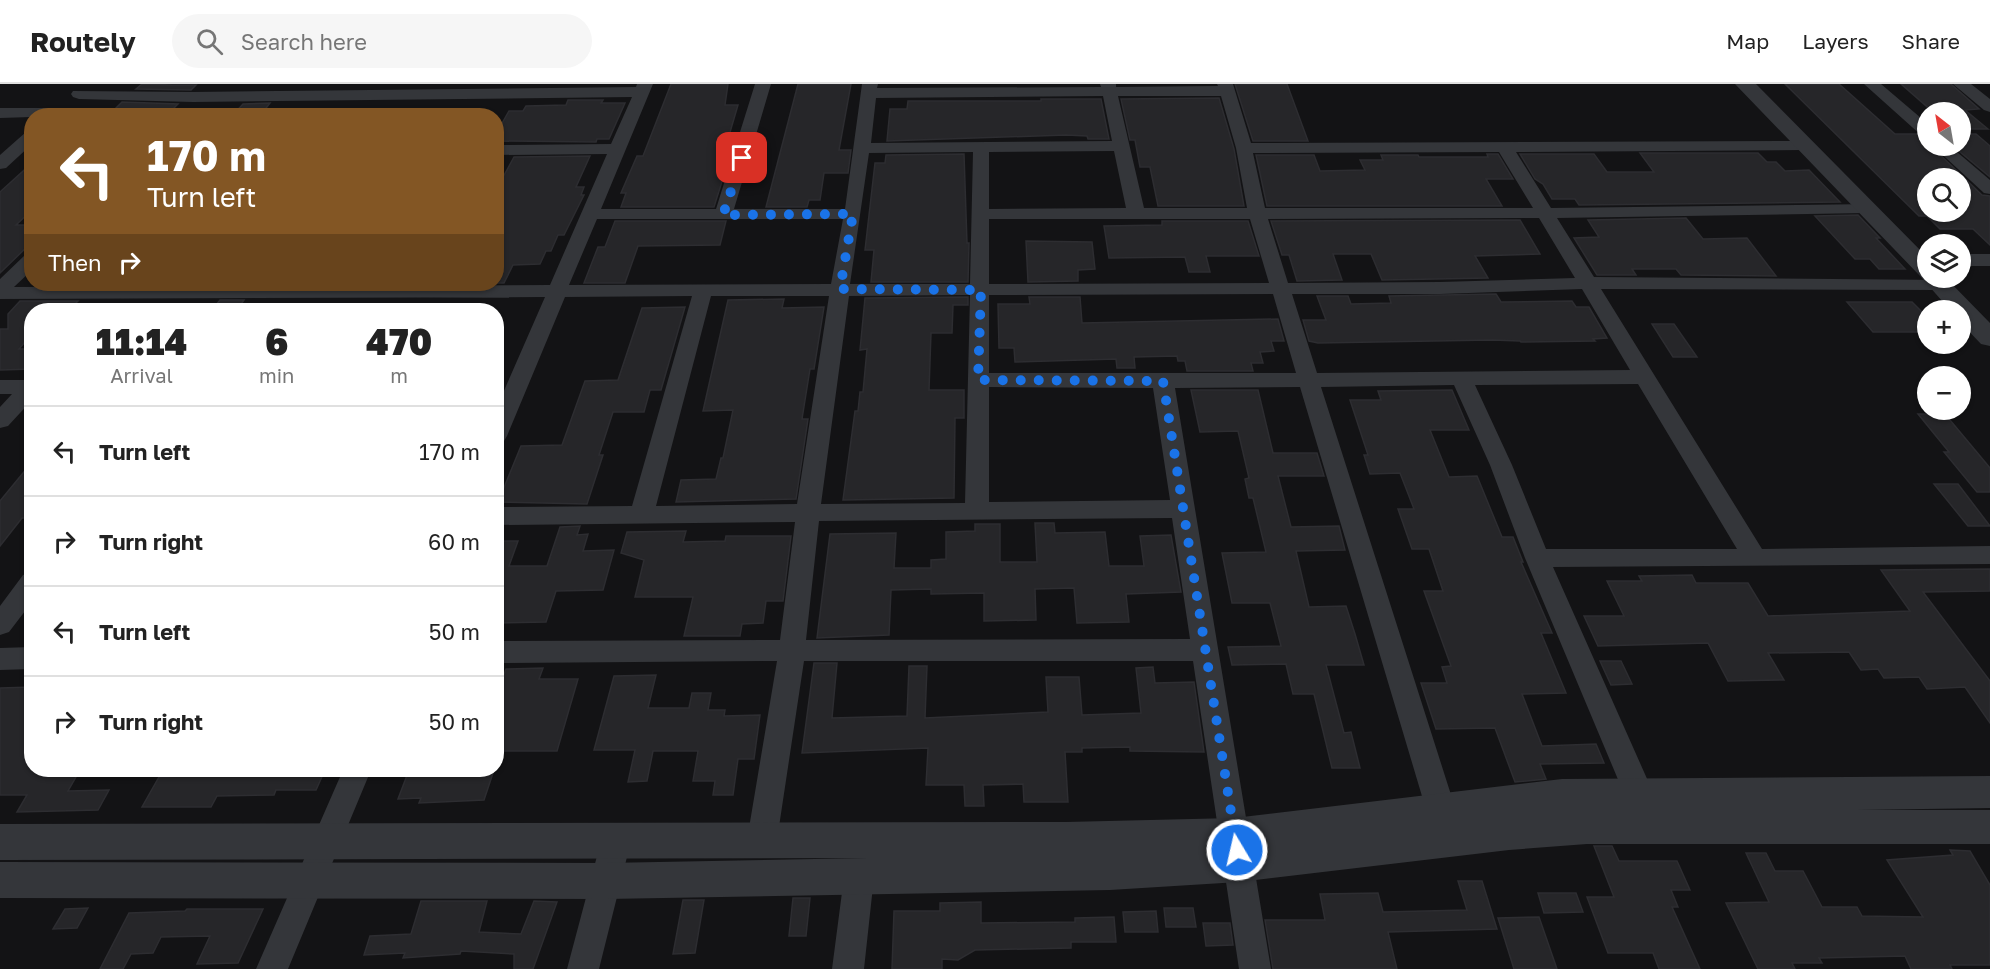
<!DOCTYPE html>
<meta charset="utf-8">
<style>
:root{--surface:#fff;--page:#f6f6f6;--text:#222;--muted:#767676;--line:#e0e0e0}
body{margin:0;font-family:"Golos Text",sans-serif;background:var(--page);color:var(--text);height:100vh;display:flex;flex-direction:column;font-size:22px;white-space:nowrap}
*{box-sizing:border-box;margin:0}
p{font-size:20px;color:var(--muted)}
.icon{flex:none;width:33px;height:33px;fill:none;stroke:currentColor;stroke-width:2;stroke-linecap:round;stroke-linejoin:round}
.map{position:relative;flex:1;overflow:hidden}
.details{position:absolute;left:24px;top:219px;width:480px;height:474px;display:flex;flex-direction:column;background:var(--surface);border-radius:24px;box-shadow:0 2px 4px #0004}
.details>*{flex:none}
.guide{position:absolute;left:24px;top:24px;width:480px;height:183px;border-radius:24px;box-shadow:0 2px 4px #0004;background:#835624;color:#fff;overflow:hidden}
.needle{width:39px;rotate:329deg}
.tools{position:absolute;left:1917px;top:18px;display:grid;gap:12px}
.tools a{display:grid;place-items:center;width:54px;height:54px;border-radius:50%;background:var(--surface);box-shadow:0 2px 4px #0004;font-size:30px}
.pin{position:absolute;display:grid;place-items:center;width:51px;height:51px;color:#fff;margin:-26px;border-radius:12px;box-shadow:0 3px 9px #0006}
.me{position:absolute;width:66px;margin:-33px;rotate:351deg;stroke-linejoin:round;filter:drop-shadow(0 0 4px #0008)}
.turn{display:flex;align-items:center;gap:21px;height:126px;padding:0 24px;font-size:27px}
.turn .icon{width:78px;height:78px;stroke-width:2.5}
.turn b{display:block;font-size:42px;line-height:51px}
.then{display:flex;align-items:center;height:57px;padding:0 24px;background:#0003;gap:12px;font-size:22px}
.eta{display:flex;justify-content:space-evenly;align-items:center;height:102px;text-align:center}
.eta b{font-size:36px;font-weight:800;line-height:42px}
ul{padding:0;list-style:none}
li{display:flex;align-items:center;gap:18px;height:90px;padding:0 24px;border-top:2px solid var(--line)}
li div{flex:1}
li b{display:block;font-size:22px}
li em{font-style:normal}
header{display:flex;align-items:center;gap:36px;box-sizing:border-box;height:84px;padding:0 30px;background:var(--surface);border-bottom:2px solid var(--line)}
header strong{font-size:28px}
nav{display:flex;gap:33px;margin-inline-start:auto;font-size:21px}
.search{width:420px;height:54px;background:var(--page);display:flex;align-items:center;gap:15px;box-sizing:border-box;padding:0 21px;border-radius:33px;color:var(--muted);font-size:22px}
.map>svg:first-child{display:block}
</style>
<header>
<strong>Routely</strong>
<div class="search"><svg class="icon" aria-label="search" viewBox="0 0 24 24"><circle cx="10" cy="10" r="6"/><path d="M15 15l6 6"/></svg>Search here</div>
<nav><a>Map</a><a>Layers</a><a>Share</a></nav>
</header>
<div class="map">
<svg width="1990" height="885" viewBox="0 0 1990 885">
<rect width="100%" height="100%" fill="#131315"/>
<path fill="#262629" stroke="#2d2d31" stroke-width="1.5" fill-rule="evenodd" d="M142 0 172 1H196L191 6 136 5Z
M671 0H728L725 21H738L723 72H730L714 123H621L626 109H621L637 72H643Z
M798 0H851L839 66H851L848 89H824L820 116H809L807 123H766Z
M1235 0H1287L1308 57H1253Z
M1785 0H1839L1895 50H1917L1928 56V62H1931L1982 111 1990 112V161L1973 145H1940L1927 132H1919ZM1928 94H1960V128H1928Z
M1901 0H1951L1979 25 1965 26 1988 45H1960V28H1933Z
M1219 14 1234 65 1244 122H1158L1150 83H1140L1135 56H1130L1121 15Z
M1041 15H1101L1109 55H1088L1087 52 1066 51 887 57 890 25H907L908 17H1041Z
M568 16H603L601 19H625L609 55H597L596 58 496 57V50L509 27H523L526 22 566 21Z
M122 18 178 20 172 26 113 27Z
M270 19 260 32H232L243 20Z
M1960 50H1976L1990 62V93L1953 62H1960Z
M1640 69H1758L1767 78H1776L1785 87 1809 86 1840 118 1579 121 1575 115H1552L1543 100 1535 95 1520 70H1594L1607 88H1654Z
M964 70 967 159H969L968 198H871L874 166H865L875 79H885L886 71Z
M1487 70H1498L1513 95H1486L1502 122H1267L1256 71H1314L1320 87 1365 86 1360 76H1383L1381 71H1418L1419 73H1488Z
M590 72 576 103H584L581 111H584L564 151H558L551 167H546L540 180 513 181 504 199H496V106L514 73Z
M32 79V126L16 141H32V158L0 189V108Z
M1858 131 1880 154H1876L1905 185H1879L1870 175H1855L1815 132Z
M1686 134 1703 155 1747 154 1776 192 1681 191 1676 185H1632L1636 191H1597L1574 154 1599 153 1588 136Z
M1520 136 1540 170 1475 172 1488 194 1382 196 1371 170H1333L1342 196 1297 197 1289 171H1282L1271 137Z
M615 137H726L720 161 638 162 625 199H584L598 163H605Z
M1162 137H1248L1259 172H1206L1210 188H1189L1185 173 1109 174 1104 142 1162 141Z
M1026 157 1092 158 1095 185 1078 186V197L1028 198Z
M1496 210 1501 218 1572 217 1576 223H1589L1607 254 1593 255 1595 257 1521 258 1520 257 1492 256 1318 259 1309 257 1303 236H1326L1317 212H1348L1351 220 1391 219 1389 212Z
M968 213V221H953L952 249H931L929 306H964V334H955L954 414 843 416 855 327H858L860 308H863L867 265 860 266 865 214Z
M1029 213H1080L1082 239 1278 235 1284 257H1271L1274 267 1260 268 1263 279H1251L1253 287H1187L1185 277H1178L1177 272 1134 273 1135 284H1117L1116 275 1015 278 1014 264H999L998 220H1030Z
M784 215 782 224 824 223 814 285H810L802 335H808L796 415 676 418 681 396 716 395 721 374H723L733 326 703 327 728 216Z
M220 216H244L237 226H212Z
M20 217H78L69 226H32V250L19 265H32V285L0 286V245H8V230Z
M1847 218H1912L1928 234V248H1873Z
M685 223 661 306H650L644 328H613L599 371H603L587 420 498 418 521 362 562 361 585 297 618 296 642 224Z
M1652 240H1674L1697 273H1673Z
M1191 306H1258L1273 369H1317L1324 392H1278L1291 443 1339 442 1345 466 1296 467 1309 523 1346 522 1355 550 1364 581H1326L1344 649 1351 648 1360 684H1332L1314 610H1293L1286 580 1232 581 1228 563 1281 562 1270 519H1232L1222 469 1266 468 1253 414H1249L1245 395 1249 394 1238 347 1200 348Z
M1452 306 1469 346H1430L1449 393 1477 392 1502 453H1513L1523 478H1521L1552 549H1541L1566 609 1522 610 1542 662 1596 660 1604 679 1540 680 1546 695 1515 698 1495 644 1436 645 1421 599H1447L1442 583 1451 582 1424 507H1443L1429 465H1412L1398 425H1414L1400 389 1370 390 1364 371H1368L1350 316H1381L1378 307Z
M1918 330H1945L1990 384V408H1977L1944 368H1949Z
M32 378V434H22L0 462V417Z
M1934 400H1958L1990 442H1968Z
M1035 439H1054L1055 449 1105 448 1109 482H1144L1140 452 1171 451 1181 508 1126 510 1129 538 1077 539 1074 504 1035 505 1036 536 984 537V509L931 510V505L891 506 889 551 817 554 830 450 896 449 894 484H931V476L946 475V448L975 447V440H1000V478H1037Z
M580 442 577 451 588 450 583 467 614 466 603 506 556 507 546 538 496 539V457H518L509 482H547L560 443Z
M686 447 683 458 725 457 726 452H791L783 517H766L763 539 742 540 740 552H684L693 513H635L644 476 621 469 627 448Z
M1990 485V507L1923 508 1990 597V639L1965 603 1927 605 1919 593 1884 594 1878 585 1861 586 1849 568 1768 569 1784 596 1728 597 1708 559 1598 562 1584 532H1624L1607 497H1642L1639 492 1692 491 1696 499H1748L1768 532 1910 527 1881 486Z
M1600 577H1621L1632 600 1611 601Z
M814 579H837L832 634 907 632 909 582H927L925 634 1048 628 1046 593H1079L1082 631 1141 629 1136 584 1153 583 1155 599 1194 598 1204 668 1130 667V663L1082 664V668H1065L1068 718H1024L1023 700 983 701 984 722H965L964 701H926L928 664 802 669Z
M543 584 539 595H578L557 667H496V612L506 585Z
M656 591 648 624H689L692 609H711L708 626H725L724 632 760 631 754 675H738L733 711H713L715 697H693L698 667H653L647 697 628 698 635 666H594L614 592Z
M32 603V686H80L68 707 109 706 98 726 17 728 27 711H0V604Z
M186 686H325L316 706H276L274 711 217 712 211 723H142L159 693 183 692Z
M409 686H494L484 716 419 719 421 714 398 715Z
M1594 762H1612L1619 777H1677L1690 806H1671L1678 823H1672L1700 885H1659L1653 869H1608L1587 813H1614Z
M1950 766 1970 767 1990 801V881H1950L1952 885H1911L1905 872 1819 874 1822 879H1792L1795 885H1758L1726 819 1769 818 1746 769H1766L1775 787H1803L1822 823H1857L1862 832 1923 833 1887 776 1953 771Z
M1458 797H1482L1497 845 1388 848 1397 885H1273L1265 836H1325L1320 810 1378 809 1383 828 1467 826Z
M1538 809H1576L1583 828 1544 829Z
M793 814H810L806 852H789Z
M683 816H704L695 869 673 870Z
M421 817H487L479 848 521 850 534 817 557 818 533 885H514V870L461 867 460 870 403 874 405 869 364 871 370 852 411 850Z
M981 818V839L1075 838V834L1114 833 1116 858H1071V864L975 866 958 876 942 875V885H892L894 827H940V819Z
M88 824 77 844 53 845 65 825Z
M1164 824H1193L1196 843H1166Z
M187 825H263L238 879 197 880 210 852 161 853 153 869 131 870 123 885H100L129 829 185 827Z
M1156 827 1158 848H1125L1123 828Z
M1539 833 1557 885H1514L1498 834Z
M1203 839H1230L1233 861 1206 862Z"/>
<g fill="none" stroke-linecap="round" stroke-linejoin="round">
<path fill="#34363a" fill-rule="evenodd" d="M637 0H653L601 125H716L755 0H771L734 125H845L862 0H878L877 4 1101 3 1100 0H1116V3L1218 2 1217 0H1233L1251 59 1809 57 1811 61 1809 65 1803 66 1516 68 1551 124 1873 120 1876 124 1873 128 1867 129 1557 134 1594 193 1946 196 1949 200 1946 204 1939 206 1601 205 1762 465 1990 462V480L1553 483 1660 724 1655 734 1645 737 1635 734 1630 724 1525 474 1490 381 1454 301 1321 303 1460 739 1456 749 1445 753 1434 749 1430 739 1300 303 1175 304 1271 885H1239L1193 577H804L777 756 773 766 762 770 751 766 747 756 777 577 496 579V557L780 556 795 438 496 441V423L632 422 692 212 565 213 507 352 504 357 496 360V325L545 213 0 215V195L25 171 32 169V186L14 203 550 201 607 70 496 71V61L611 60 632 13 193 18 79 15 73 13 71 10 73 7 193 8 636 3ZM1103 12 1112 57 871 59 876 14ZM1118 12H1221L1236 64 1247 124H1144ZM1114 67 1126 124 989 125V68ZM973 68 970 200H850L869 69ZM1499 68 1533 124H1265L1253 69ZM1539 134 1575 194 1440 198 1288 199 1268 135ZM597 135H843L831 200 569 201ZM989 135H1250L1269 199 989 200ZM1582 205 1630 286 1317 289 1292 210H1440ZM1273 210 1296 289H989V211ZM970 211 965 419 821 420 849 212ZM711 212H829L797 420 656 422ZM1638 300 1737 465H1546L1512 381 1475 301ZM989 303 1153 304 1170 416 989 418ZM1172 434 1190 555 806 556 819 437Z
M1864 0H1881L1928 40V54L1922 52Z
M1953 0H1971L1990 15V28L1984 26Z
M0 24H57L65 29 63 32 0 34Z
M32 46V60L6 84 0 85V71L26 48Z
M1933 62H1950L1990 96V110L1984 109Z
M1960 170H1990V182H1960Z
M0 296H32V316L8 342 0 344V323L12 310H0Z
M32 488V518L9 548 0 551V522L23 491Z
M32 563V585L0 586V564Z
M343 686H371L288 885H256Z
M616 743 627 747 631 757 599 885H567L601 757 605 747Z
M859 778 870 783 874 793 864 885H832L844 793 848 783Z"/>
<path fill="#34363a" fill-rule="evenodd" d="M1735 0H1756L1928 174V194H1946L1990 239V262L1981 260 1960 238V226H1950L1921 193Z
M1990 692V724L1858 726H1990V760H1587L1509 766 1239 798 1110 806 606 815 0 814V778L606 779 868 774 0 776V740L1066 738 1234 734 1562 695Z"/>
</g>
<g fill="none" stroke-linecap="round" stroke-linejoin="round">
<path stroke="#1a73e8" stroke-width="10" stroke-dasharray="0 18" d="M742 74 723 131 853 130 840 205 981 206 978 296 1163 297 1237 766"/>
</g>
</svg>
<div class="tools">
<a><svg class="needle" viewBox="-14 -14 28 28"><path d="M0-13l5 13h-10z" fill="#e53935"/><path d="M0 13l5-13h-10z" fill="#767676"/></svg></a>
<a><svg class="icon" aria-label="search" viewBox="0 0 24 24"><circle cx="10" cy="10" r="6"/><path d="M15 15l6 6"/></svg></a>
<a><svg class="icon" aria-label="layers" viewBox="0 0 24 24"><path d="M12 4l9 5-9 5-9-5zM3 14l9 5 9-5"/></svg></a>
<a>+</a>
<a>−</a>
</div>
<div class="pin" style="left:742px;top:74px;background:#d93025"><svg class="icon" aria-label="arrive" viewBox="0 0 24 24"><path d="M6 21V4h12l-3 4 3 4H6"/></svg></div>
<svg class="me" style="left:1237px;top:766px" viewBox="-20 -20 40 40"><circle r="17" fill="#1a73e8" stroke="#fff" stroke-width="3"/><path d="M0-11L8 9 0 5-8 9z" fill="#fff"/></svg>
<div class="guide">
<div class="turn"><svg class="icon" aria-label="left" viewBox="0 0 24 24"><path d="M17 20v-9H6M10 6l-5 5 5 5"/></svg><div><b>170 m</b>Turn left</div></div>
<div class="then">Then<svg class="icon" aria-label="right" viewBox="0 0 24 24"><path d="M7 20v-9h11M14 6l5 5-5 5"/></svg></div>
</div>
<section class="details">
<div class="eta">
<div><b>11:14</b><p>Arrival</p></div>
<div><b>6</b><p>min</p></div>
<div><b>470</b><p>m</p></div>
</div>
<ul>
<li><svg class="icon" aria-label="left" viewBox="0 0 24 24"><path d="M17 20v-9H6M10 6l-5 5 5 5"/></svg><div><b>Turn left</b></div><em>170 m</em></li>
<li><svg class="icon" aria-label="right" viewBox="0 0 24 24"><path d="M7 20v-9h11M14 6l5 5-5 5"/></svg><div><b>Turn right</b></div><em>60 m</em></li>
<li><svg class="icon" aria-label="left" viewBox="0 0 24 24"><path d="M17 20v-9H6M10 6l-5 5 5 5"/></svg><div><b>Turn left</b></div><em>50 m</em></li>
<li><svg class="icon" aria-label="right" viewBox="0 0 24 24"><path d="M7 20v-9h11M14 6l5 5-5 5"/></svg><div><b>Turn right</b></div><em>50 m</em></li>
</ul>
</section>
</div>
